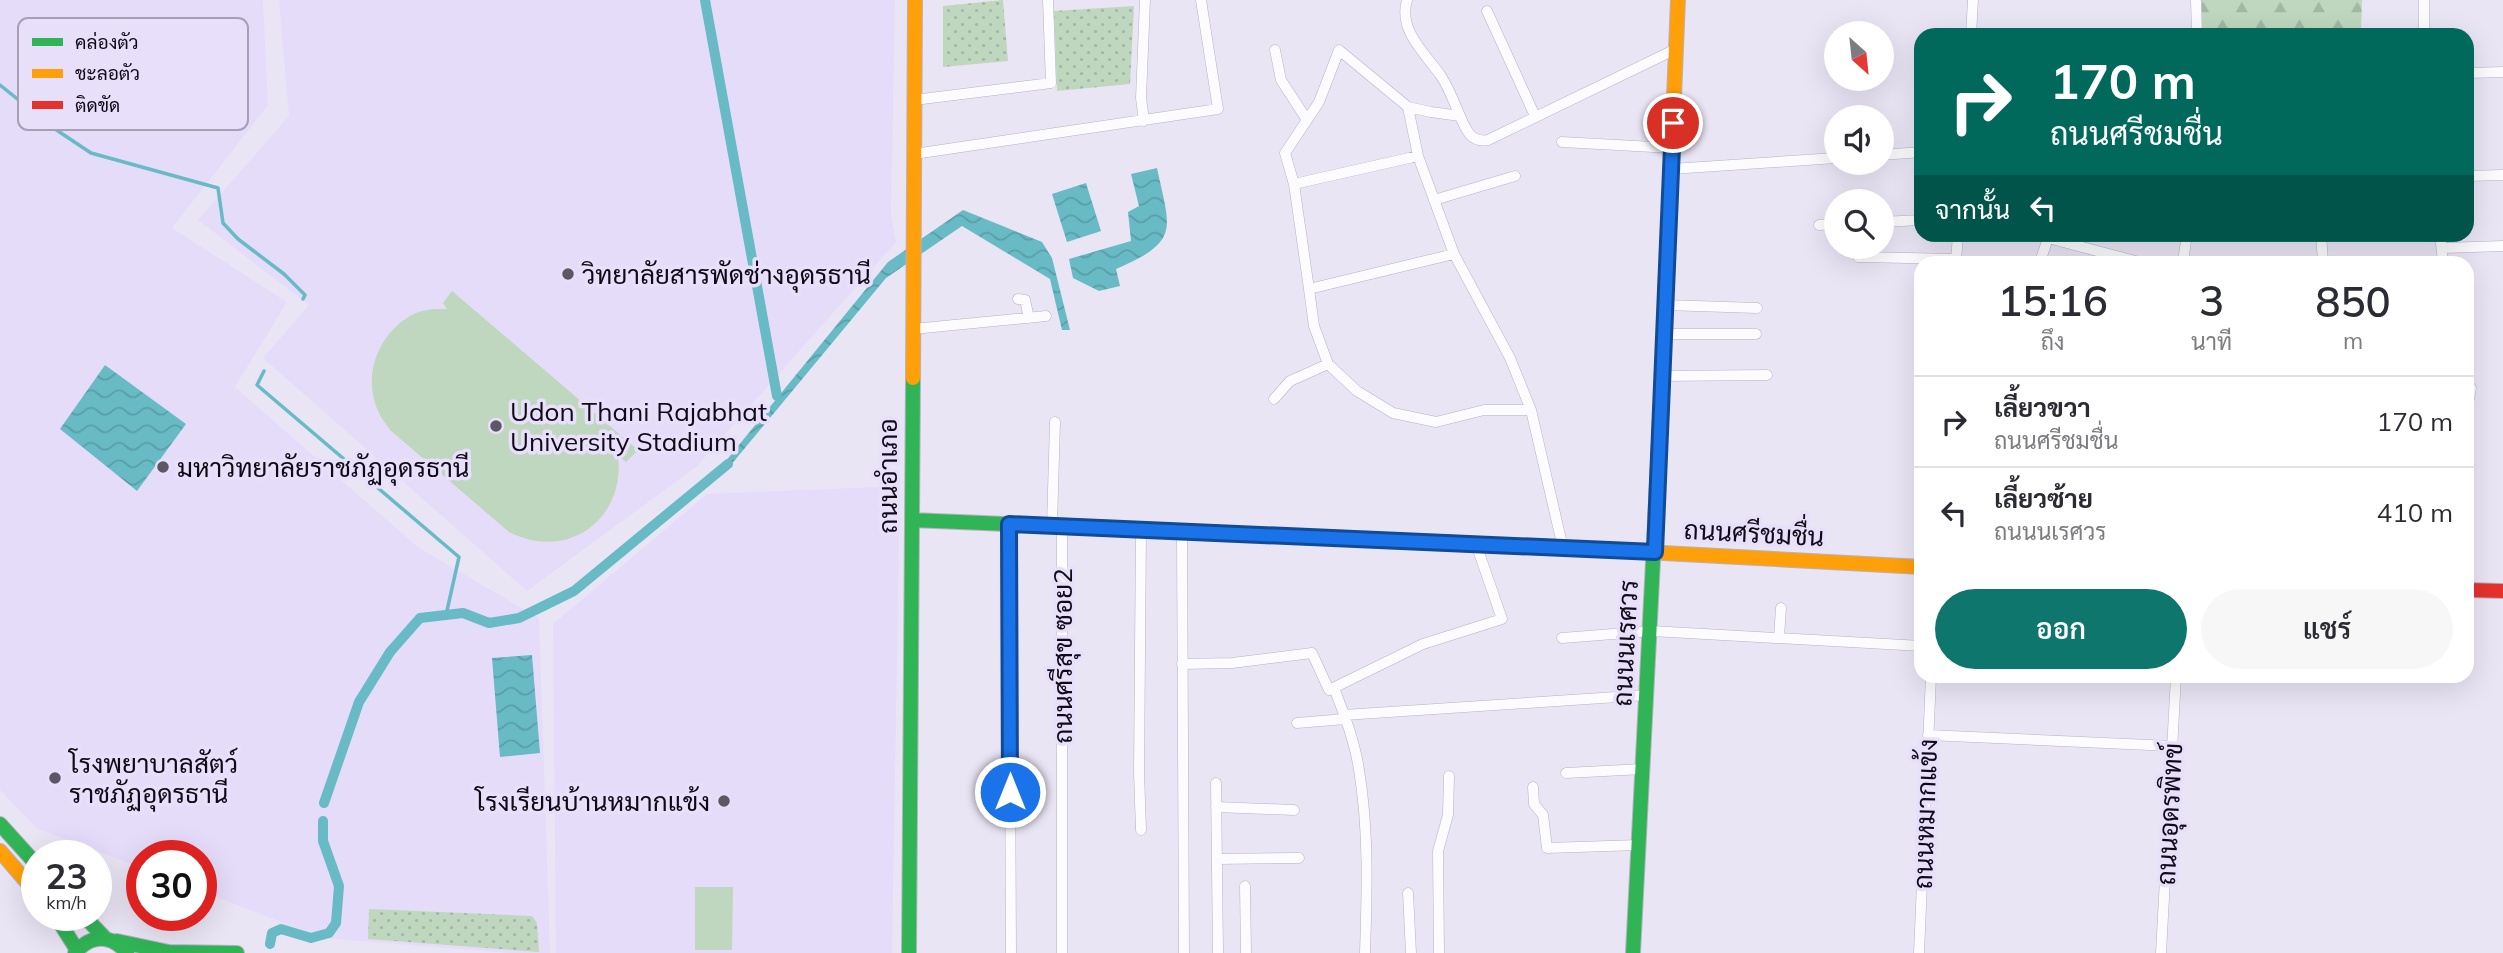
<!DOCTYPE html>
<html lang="th">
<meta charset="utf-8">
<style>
:root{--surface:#fff;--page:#f7f7f7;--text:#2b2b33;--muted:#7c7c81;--line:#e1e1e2;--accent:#0f766e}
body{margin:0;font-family:Mulish,Sarabun,sans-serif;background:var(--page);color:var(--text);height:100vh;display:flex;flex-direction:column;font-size:26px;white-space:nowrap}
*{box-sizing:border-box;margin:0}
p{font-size:23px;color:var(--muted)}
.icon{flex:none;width:38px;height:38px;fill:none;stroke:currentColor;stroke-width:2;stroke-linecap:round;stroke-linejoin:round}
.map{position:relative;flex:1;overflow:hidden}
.side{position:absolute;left:1914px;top:256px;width:560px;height:427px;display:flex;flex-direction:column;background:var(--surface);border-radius:21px;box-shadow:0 7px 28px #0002}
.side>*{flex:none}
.banner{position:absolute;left:1914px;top:28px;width:560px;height:214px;border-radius:21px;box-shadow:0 7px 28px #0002;background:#00695c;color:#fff;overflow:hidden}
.needle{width:46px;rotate:153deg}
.buttons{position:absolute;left:1824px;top:21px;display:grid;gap:14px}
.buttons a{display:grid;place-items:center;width:70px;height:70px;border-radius:50%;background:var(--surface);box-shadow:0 7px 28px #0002;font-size:35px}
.speed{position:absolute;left:21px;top:840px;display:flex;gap:14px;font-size:35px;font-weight:700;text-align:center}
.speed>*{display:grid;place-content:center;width:91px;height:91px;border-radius:50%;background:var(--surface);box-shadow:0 7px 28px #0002;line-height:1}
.speed small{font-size:18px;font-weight:400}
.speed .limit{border:10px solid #d22;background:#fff;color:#111}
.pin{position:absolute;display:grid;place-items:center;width:60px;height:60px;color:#fff;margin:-30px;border:4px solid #fff;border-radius:50%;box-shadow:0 2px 7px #0007}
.me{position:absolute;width:77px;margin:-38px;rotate:0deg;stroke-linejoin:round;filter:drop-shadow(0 0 5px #0008)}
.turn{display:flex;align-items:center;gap:24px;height:147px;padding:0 21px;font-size:32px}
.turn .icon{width:91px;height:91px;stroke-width:2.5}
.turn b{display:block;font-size:49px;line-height:60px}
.then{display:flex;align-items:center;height:66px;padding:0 21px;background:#0003;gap:14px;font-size:26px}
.eta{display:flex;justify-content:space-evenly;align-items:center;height:119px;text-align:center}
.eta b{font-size:42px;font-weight:600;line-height:49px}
.action{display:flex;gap:14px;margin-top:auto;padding:14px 21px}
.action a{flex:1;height:80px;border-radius:42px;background:var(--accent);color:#fff;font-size:28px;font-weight:600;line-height:80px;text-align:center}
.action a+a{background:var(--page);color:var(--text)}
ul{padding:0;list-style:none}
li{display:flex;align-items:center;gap:21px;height:91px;padding:0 21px;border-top:2px solid var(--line)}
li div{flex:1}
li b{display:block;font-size:26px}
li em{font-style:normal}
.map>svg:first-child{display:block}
</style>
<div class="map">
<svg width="2503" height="953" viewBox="0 0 2503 953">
<defs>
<pattern id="grass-dots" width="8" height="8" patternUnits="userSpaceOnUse" patternTransform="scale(1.75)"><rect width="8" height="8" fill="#bfd7be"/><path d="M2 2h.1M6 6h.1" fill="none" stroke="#a3b7a3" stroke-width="1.8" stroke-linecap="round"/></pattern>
<pattern id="forest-firs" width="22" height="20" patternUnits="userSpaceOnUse" patternTransform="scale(1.75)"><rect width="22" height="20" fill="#bfd7be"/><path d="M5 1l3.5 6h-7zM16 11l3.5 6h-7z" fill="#a3b7a3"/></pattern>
<pattern id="water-waves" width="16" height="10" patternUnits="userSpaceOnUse" patternTransform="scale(1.75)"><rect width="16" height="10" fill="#68bac5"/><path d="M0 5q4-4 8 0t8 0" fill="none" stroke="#599fa8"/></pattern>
</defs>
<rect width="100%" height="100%" fill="#eae5f5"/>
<path fill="#e5dcfa" d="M0 0H263L268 105 172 228 287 302 235 387 419 548 539 618 550 953H511L323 938 201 891V856H142V868L36 828 0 790Z
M279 0H895L891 215 896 242 696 467 527 591 263 358 309 305 198 220 289 116Z
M900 486 892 953H556L553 624 707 494Z"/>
<path fill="url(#grass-dots)" d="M1003 0 1008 61 943 67V6Z
M1134 6 1130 84 1057 91 1054 11Z
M369 909 532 916 537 923 539 952 368 939Z"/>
<path fill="url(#forest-firs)" d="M2200 0H2362L2361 35H2203Z"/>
<path fill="#bfd7be" d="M452 291 638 450 626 462 618 455C626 519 568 562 509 532L390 430C385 423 379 415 376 406 364 373 379 334 410 316 421 309 434 309 447 309L443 303Z
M695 887H733L732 950H695Z"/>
<path fill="url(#water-waves)" d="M1157 168C1170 230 1181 241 1116 269L1120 286 1099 291 1073 278 1069 259 1131 241 1128 212 1139 206 1131 174Z
M1086 183 1101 231 1067 242 1052 194Z
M963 210 1042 242 1052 258 1070 330H1062L1050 279 962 226 886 278 730 466 725 462 888 262Z
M105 365 186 424 137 491 60 429Z
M532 655 540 753 500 757 492 658Z"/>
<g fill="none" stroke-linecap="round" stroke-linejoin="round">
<path stroke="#68bac5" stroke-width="3.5" d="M0 85 55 129 91 153 218 188 223 223 238 239 284 274 305 295 303 299
M264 371 257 385 459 557 446 615"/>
<path stroke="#68bac5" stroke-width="10" d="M705 0 777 396
M324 803 359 702 390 652 420 618 463 613 489 623 519 618 574 591 728 464
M270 944 272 933 281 929 311 938 329 933 336 923 339 886 323 841V821"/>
<g stroke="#b7b2c0" stroke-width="11">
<path id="street" d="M1407 0C1398 31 1425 53 1441 76 1449 88 1454 102 1460 116
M2196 0 2197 35
M1487 11 1535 116
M1971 35 1973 0
M2424 35V0
M1275 50 1281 80 1307 120
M2468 73 2503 72
M914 100 1051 83 1048 0
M1408 107 1418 156
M1144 121 1141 98 1145 0
M1562 142 1672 148
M914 154 1218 109 1201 0
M1881 155 1922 152
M1671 169 1836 158
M2468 176 2503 175
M1294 184 1418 156 1454 254
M1434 200 1515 176
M1881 222 1922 220
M1819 225 1836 224
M2321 234 2323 262
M2440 234 2443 262
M2048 238 2139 262
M2443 248 2503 246
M1858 257 1957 259
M1956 262 1958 234
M2040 262 2049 235
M2183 262 2187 234
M1309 289 1294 184 1285 153 1319 102 1339 50 1408 107 1431 112 1460 116C1466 130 1471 143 1488 140L1676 49
M1018 299 1025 300 1029 318
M1665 305 1757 308
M913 329 1046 316
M1664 334H1756
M1662 376 1767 375
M2468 385 2471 388 2468 404
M1274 399 1290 381 1328 364
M1531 410H1484L1436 422 1393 413 1357 391 1328 364 1314 326 1309 289 1454 254 1510 358 1531 410 1563 548
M1009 524 1011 953
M1052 526 1055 422
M1062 527V953
M1182 532 1184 953
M1779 637 1781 608
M1562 638 1651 631 1922 646
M1182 664 1232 663 1312 653 1329 690 1423 644 1502 619 1476 544
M1334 688C1344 714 1355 742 1359 770 1369 830 1367 892 1365 953
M1344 715 1647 695
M1297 723 1345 719
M1928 735 2172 746
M1566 773 1643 769
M1216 783 1218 953
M1533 787 1534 804 1543 815 1547 848 1639 845
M1216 807 1294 810
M1141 830 1139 773 1141 530
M1217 859 1299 858
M1245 886 1246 953
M1408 893 1411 953
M1439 953 1438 851 1448 815 1449 776
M1919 953 1931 676
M2161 953 2176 676"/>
</g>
<g stroke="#b7b2c0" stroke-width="16">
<path id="fast" d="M912 520 1607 550
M0 824 37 865
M55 915 77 950
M83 915 105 938
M117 941 169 952
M169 952 237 953
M75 953C91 934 111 934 127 953
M909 953 913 378
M1633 953 1663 365"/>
</g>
<g stroke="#b7b2c0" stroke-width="16">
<path id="slow" d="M1663 365 1678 0
M913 378 915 0
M1607 550 1922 567
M0 851 37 894"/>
</g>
<g stroke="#b7b2c0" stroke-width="16">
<path id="jam" d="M2468 590 2503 591"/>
</g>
<use href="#street" stroke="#fcfbfe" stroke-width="10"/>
<use href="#fast" stroke="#30b455" stroke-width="14"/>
<use href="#slow" stroke="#ff9f0a" stroke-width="14"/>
<use href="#jam" stroke="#e5322d" stroke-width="14"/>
</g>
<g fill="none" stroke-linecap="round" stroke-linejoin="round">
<g stroke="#114b97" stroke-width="18">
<path id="route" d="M1010 792 1009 524 1655 552 1673 123"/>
</g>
<use href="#route" stroke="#1a73e8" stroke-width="12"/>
</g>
<g fill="#5c5764" stroke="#e8dffb" stroke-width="2.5">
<circle cx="568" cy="274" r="7"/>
<circle cx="496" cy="426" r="7"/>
<circle cx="163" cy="467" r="7"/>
<circle cx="55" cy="778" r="7"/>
<circle cx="724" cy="801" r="7"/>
</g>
<g text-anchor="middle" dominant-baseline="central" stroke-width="7" stroke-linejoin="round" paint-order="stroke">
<g font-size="26" fill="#0f0b16" stroke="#e8dffb" text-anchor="start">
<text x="582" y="274">วิทยาลัยสารพัดช่างอุดรธานี</text>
<text x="510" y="411">Udon Thani Rajabhat<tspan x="510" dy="30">University Stadium</tspan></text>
<text x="177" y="467">มหาวิทยาลัยราชภัฏอุดรธานี</text>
<text x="69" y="763">โรงพยาบาลสัตว์<tspan x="69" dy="30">ราชภัฏอุดรธานี</tspan></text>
<text x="710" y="801" text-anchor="end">โรงเรียนบ้านหมากแข้ง</text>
</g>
<g font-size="26" fill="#0f0b16" stroke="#e8dffb">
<text transform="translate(887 476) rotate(-90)">ถนนอำเภอ</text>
<text transform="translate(1754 533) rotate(3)">ถนนศรีชมชื่น</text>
<text transform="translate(1625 643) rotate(-87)">ถนนนเรศวร</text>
<text transform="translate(1062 656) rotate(-90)">ถนนศรีสุข ซอย2</text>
<text transform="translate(1925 814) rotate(-88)">ถนนหมากแข้ง</text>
<text transform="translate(2169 814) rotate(-87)">ถนนอุดรพิทข์</text>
</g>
</g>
<rect x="18" y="18" width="230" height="112" rx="10" fill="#e8dffb" stroke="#a79fb6" stroke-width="2"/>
<rect x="32" y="38" width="31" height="8" fill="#30b455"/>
<rect x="32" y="69" width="31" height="9" fill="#ff9f0a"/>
<rect x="32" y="101" width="31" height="8" fill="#e5322d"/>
<g font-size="19" fill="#0f0b16">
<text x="75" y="49">คล่องตัว</text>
<text x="75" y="80">ชะลอตัว</text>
<text x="75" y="112">ติดขัด</text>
</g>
</svg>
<div class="buttons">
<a><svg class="needle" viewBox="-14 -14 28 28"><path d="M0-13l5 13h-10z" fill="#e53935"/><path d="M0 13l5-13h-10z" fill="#7c7c81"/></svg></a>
<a><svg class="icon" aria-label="sound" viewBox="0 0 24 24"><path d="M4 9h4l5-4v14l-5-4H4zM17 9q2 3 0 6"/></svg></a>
<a><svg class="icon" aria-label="search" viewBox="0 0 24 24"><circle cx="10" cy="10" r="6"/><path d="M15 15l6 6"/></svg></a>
</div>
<div class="speed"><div>23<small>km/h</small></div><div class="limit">30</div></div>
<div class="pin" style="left:1673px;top:123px;background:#d93025"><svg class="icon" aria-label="arrive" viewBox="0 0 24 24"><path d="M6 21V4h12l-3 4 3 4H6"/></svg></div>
<svg class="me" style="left:1010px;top:792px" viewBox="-20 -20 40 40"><circle r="17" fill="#1a73e8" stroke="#fff" stroke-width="3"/><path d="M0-11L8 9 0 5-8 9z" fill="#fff"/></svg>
<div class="banner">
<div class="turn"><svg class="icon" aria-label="right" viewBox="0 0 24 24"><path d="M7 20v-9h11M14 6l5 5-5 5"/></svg><div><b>170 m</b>ถนนศรีชมชื่น</div></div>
<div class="then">จากนั้น<svg class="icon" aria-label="left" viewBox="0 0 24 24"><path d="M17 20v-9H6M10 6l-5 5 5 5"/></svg></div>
</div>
<section class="side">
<div class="eta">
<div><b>15:16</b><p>ถึง</p></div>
<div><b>3</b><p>นาที</p></div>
<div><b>850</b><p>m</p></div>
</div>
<ul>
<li><svg class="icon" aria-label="right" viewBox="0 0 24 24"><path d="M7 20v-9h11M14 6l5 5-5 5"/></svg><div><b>เลี้ยวขวา</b><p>ถนนศรีชมชื่น</p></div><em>170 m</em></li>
<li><svg class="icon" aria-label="left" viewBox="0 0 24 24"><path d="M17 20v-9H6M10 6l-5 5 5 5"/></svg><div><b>เลี้ยวซ้าย</b><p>ถนนนเรศวร</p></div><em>410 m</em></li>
</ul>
<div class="action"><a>ออก</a><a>แชร์</a></div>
</section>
</div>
